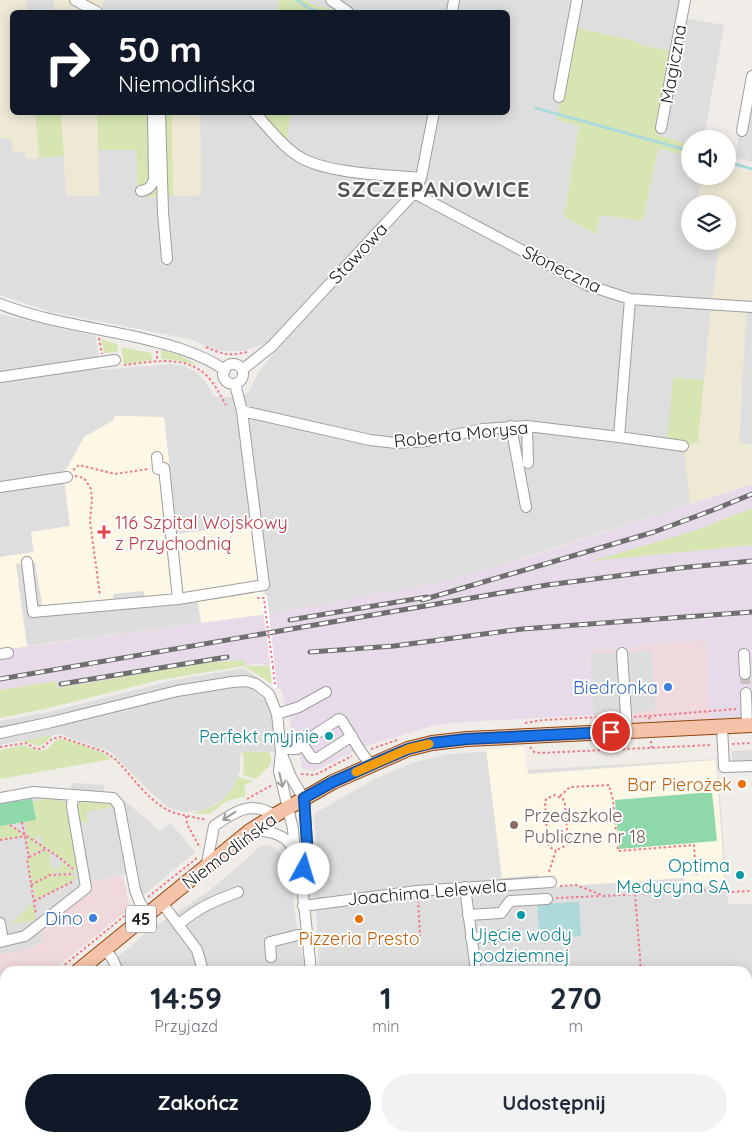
<!DOCTYPE html>
<html lang="pl">
<meta charset="utf-8">
<style>
:root{--surface:#fff;--page:#f2f2f3;--text:#1f2937;--muted:#747a83;--accent:#111827}
body{margin:0;font-family:Quicksand,sans-serif;background:var(--page);color:var(--text);height:100vh;display:flex;flex-direction:column;font-size:19px;white-space:nowrap}
*{box-sizing:border-box;margin:0}
p{font-size:16px;color:var(--muted)}
.icon{flex:none;width:28px;height:28px;fill:none;stroke:currentColor;stroke-width:2;stroke-linecap:round;stroke-linejoin:round}
.map{position:relative;flex:1;overflow:hidden}
.details{position:absolute;left:0px;top:966px;width:752px;height:176px;display:flex;flex-direction:column;background:var(--surface);border-radius:15px 15px 0 0;box-shadow:0 2px 12px #0003}
.details>*{flex:none}
.banner{position:absolute;left:10px;top:10px;width:500px;height:105px;border-radius:8px;box-shadow:0 2px 12px #0003;background:#111827;color:#fff;overflow:hidden}
.fabs{position:absolute;left:681px;top:130px;display:grid;gap:10px}
.fabs a{display:grid;place-items:center;width:55px;height:55px;border-radius:50%;background:var(--surface);box-shadow:0 2px 12px #0003;font-size:25px}
.pin{position:absolute;display:grid;place-items:center;width:42px;height:42px;color:#fff;margin:-21px;border:2px solid #fff;border-radius:50%;box-shadow:0 1px 5px #0007}
.me{position:absolute;width:55px;margin:-28px;rotate:6deg;stroke-linejoin:round;filter:drop-shadow(0 0 4px #0008)}
.turn{display:flex;align-items:center;gap:18px;height:105px;padding:0 25px;font-size:22px}
.turn .icon{width:65px;height:65px;stroke-width:2.5}
.turn b{display:block;font-size:35px;line-height:42px}
.eta{display:flex;justify-content:space-evenly;align-items:center;height:85px;text-align:center}
.eta b{font-size:30px;font-weight:700;line-height:35px}
.button{display:flex;gap:10px;margin-top:auto;padding:10px 25px}
.button a{flex:1;height:58px;border-radius:30px;background:var(--accent);color:#fff;font-size:20px;font-weight:700;line-height:58px;text-align:center}
.button a+a{background:var(--page);color:var(--text)}
.map>svg:first-child{display:block}
</style>
<div class="map">
<svg width="752" height="1142" viewBox="0 0 752 1142">
<rect width="100%" height="100%" fill="#f0ece8"/>
<path fill="#dfdede" fill-rule="evenodd" d="M26 0H54V12H27Z
M104 0H279L277 12H101Z
M305 0H681L678 17 724 25 704 139H690V144L657 135 672 51 641 45 635 41 573 27 557 120 579 126 564 217 596 234 600 215 643 221 658 148 690 157V176H702L698 204H690V241L720 243 712 301 687 306 711 310 704 380 673 378 685 449 690 504 461 578 437 583 267 614 256 524 177 534 164 417 114 416V420L84 437 66 471H63L70 526 31 532 34 552 0 557V314L95 336 101 370 171 364 184 366 196 372 205 381 214 397H239L249 392 258 373 325 289 269 342 243 351H218L190 339 52 312 0 295V138L11 139 25 150 26 159 64 156 66 196H99L98 150 136 149 138 197 201 195 200 113H259L286 143 291 113 508 112V12H341L311 4ZM509 421 545 422 590 433 485 428Z
M752 65V162L735 158Z
M746 312H752V445L739 443Z
M524 749 527 770 717 759 728 904H752V1142H347L346 1138H748V971H319L315 894 317 846 314 821 315 813 373 780 411 763 448 754Z
M72 783 104 785V793L114 794 131 806 160 831 171 823 195 852 146 893 140 895 136 872 90 881 25 936 0 942V795L71 791Z
M269 845 281 853 289 866 297 929 306 971H101L151 929 206 893 248 858 260 846Z
M5 1050V1138H340L341 1142H0V1054Z"/>
<path fill="#efd9dd" d="M706 640 710 727 627 731 594 715 590 651Z
M123 875 130 908 52 971H5V1003L0 1007V942L25 936 90 881Z"/>
<path fill="#e8dbe9" d="M752 484V508L697 530 597 560 752 545V725L710 727 705 640 590 651 594 715 465 722 435 725 366 746 314 771 303 769 281 689 275 688 273 667 261 664 209 667 0 696V650L267 614 437 583 529 557Z"/>
<path fill="#fdf7e5" d="M114 416 164 417 177 534 256 524 267 614 0 650V557L34 552 31 532 70 526 63 471 66 470 84 437 114 420Z
M524 747 528 774 716 760 725 885 685 888 684 878 540 888 538 875 502 878 486 749Z"/>
<path fill="#ede9d5" d="M0 0H26L27 12H12V112L35 113 39 158 26 159 25 151 13 152 11 139 0 138Z
M54 0H104L101 12H54Z
M61 113H97L99 196H66Z
M172 113H200L201 195 173 196Z
M728 165 752 172V304L712 301 720 244 706 241H728V204H698L702 176H728Z
M711 310 746 312 739 443 752 445V484L690 504 684 449 682 446 698 442Z"/>
<path fill="#d7e5b3" d="M279 0H305L311 4 341 12H277Z
M573 27 635 41 641 45 672 51 657 135 690 144V157L658 148 643 221 600 215 596 234 564 217 579 126 557 120Z
M35 113H61L64 156 39 158Z
M97 113H172L173 196 138 197 136 150H98Z
M259 113H291L286 144Z
M101 339 117 344 118 352 104 353Z
M121 347 151 353 152 360 124 364Z
M161 350 179 355 198 365 175 360 161 359Z
M673 378 704 380 698 442 683 446 667 444Z
M752 508V545L592 561 697 530Z
M244 660 245 666H270L272 684 244 666 159 680 49 708 0 718V690L56 681 58 688 204 663Z
M50 728 52 736C36 751 42 746 23 741L35 738Z
M57 739C68 739 104 752 112 759L0 779V750L23 745 39 751 47 749Z
M241 748 247 751 268 752 271 755V764L256 779 243 775 244 758Z
M230 775 253 781 244 786 246 796 227 801 209 814 191 813 204 810 216 805 229 793 236 783Z
M48 799 65 801 70 809 80 871 77 872 57 854 39 843 43 842 42 836H36V841L27 836 25 822 36 820 33 801Z
M84 802 115 805 118 821H116L114 809 111 807 86 812 88 823 81 822 77 819 76 807 79 803Z
M8 825 22 834V836L0 840V826Z
M27 838 44 848 30 855Z
M46 850 50 853 51 868H53V873L32 883 28 859Z
M61 861 76 873H55L54 868H61Z
M64 875 80 877 36 899 33 885 50 876Z
M33 903 36 920 11 924Z"/>
<path fill="#8ed8aa" d="M712 792 717 841 619 849 615 800Z
M32 799 36 820 0 826V804Z"/>
<path fill="#ddd" d="M35 562 43 611 113 604V594L144 591 145 602 197 596 201 623 27 646 16 564Z
M652 650 656 710 594 715 590 654Z
M243 668 257 677 253 690 265 700 272 714 275 752 247 751 240 753V771L234 786 223 800 204 810 183 812 170 808 153 795 111 752 59 734 0 745V721L53 711 170 681Z
M752 750V762L732 763V751Z
M72 783 104 785V793L71 791Z
M131 806 137 838 125 840 119 808Z
M35 923 44 939 30 949 0 954V930Z"/>
<path fill="#add9da" d="M579 902 581 936 540 938 537 904Z"/>
<path fill="#fff" d="M255 592H259V596L267 595 277 688H273L262 600H258Z"/>
<g fill="none" stroke-linecap="round" stroke-linejoin="round">
<path stroke="#add9da" stroke-width="3" d="M297 0 310 9 322 12
M536 108 690 151
M728 162 752 169"/>
<path stroke="#c7c3c0" stroke-width="10" stroke-dasharray="10 5" stroke-linecap="butt" d="M745 674 746 693"/>
<g stroke="#9e9e9e" stroke-width="12">
<path id="minor" d="M75 0 97 12
M331 0 348 12
M452 12 454 0
M559 97 577 0
M160 112 163 212 167 259
M254 112C268 127 281 145 298 156 326 174 387 175 421 178
M661 128 685 0
M742 131 752 76
M141 191C149 190 152 186 154 179L153 112
M414 193 587 285 630 299 752 307
M0 304C41 320 85 326 127 335 162 343 195 350 225 370
M223 374a10 10 0 1 1 20 0a10 10 0 1 1-20 0Z
M242 370 272 346 414 193 421 178 434 112
M0 377 115 360
M242 411 370 440 396 443 427 441 483 429 527 426 619 437 683 446
M511 426 526 507
M527 426 528 463
M619 437 630 299
M157 457 158 469 164 468 178 599
M0 487 67 477
M27 562 33 612 178 599 264 585 242 411 235 384
M622 653 627 731
M0 654 8 653
M744 654 745 674
M746 693 747 726
M277 714 299 707 326 692
M722 727 724 767 752 766
M0 733 52 722 177 691 232 682 246 681 256 684 269 694 277 714 281 752 279 771 293 829 296 866 302 885 311 971
M303 745 312 758H318L352 736
M281 749H297L305 741 339 719 342 721 361 752 371 765
M281 752 291 777 304 799 307 843 302 879
M0 798 34 792 113 798 119 805 135 890 140 903 148 914
M251 831C268 830 286 834 294 850
M206 868 214 826C234 812 251 800 274 815
M465 887 476 971
M162 903 197 950 203 971
M303 906 417 891 551 882
M468 915 501 913 510 901 547 899
M0 923 3 941
M178 925C199 907 212 902 238 892
M471 938 508 935
M0 942 25 936 86 888 72 807 73 795
M104 949 112 958 118 971
M271 957 270 942 306 933
M340 1138 341 1142
M507 1138 508 1142
M60 1142 66 1138
M655 1142 692 1138"/>
</g>
<g stroke="#90470e" stroke-width="16">
<path id="major" d="M78 971 250 831 277 814 333 782 408 749 432 743 467 739 752 725
M0 1032 5 1028
M0 1102 5 1108
M30 1138 33 1142"/>
</g>
<path stroke="#ee7b89" stroke-width="2" stroke-dasharray="2.5 2.5" stroke-linecap="butt" d="M99 338 102 354
M206 347C224 355 228 356 247 352
M157 351V361
M124 365C150 362 186 354 207 376 215 384 220 395 226 405
M73 470 79 465 115 474 148 469
M75 476 84 478 91 489 92 500 90 521 100 596
M258 597V598H264L266 616
M273 667 275 685
M649 716 736 709
M634 717 647 716 650 719
M525 723 543 720 601 717 617 718
M651 741 652 748
M732 744 752 743
M0 747 26 743 36 749H41L52 739 60 737 105 752 114 758C132 775 148 802 172 812 183 816 195 817 206 820
M530 747 534 752 541 753 712 745
M371 749 397 740
M301 774 315 775 352 756
M560 796 570 787 609 785 613 800 618 851 694 845 696 875
M247 799 272 785
M186 816 187 824 200 848
M22 822 29 857 27 859 36 914
M10 825 57 856 73 869
M0 840 26 836
M29 857 46 849
M549 872 556 850 562 848 568 843 565 804 563 799 555 795 546 799 545 804 548 844 551 848 556 850
M31 885 50 875 74 874
M560 886 576 885 604 896 725 889 732 892 752 891
M635 894 641 971
M148 897 197 858
M556 898 601 896
M418 900 420 936
M34 901 74 881
M57 971 133 909
M748 1009H752
M0 1010 5 1006
M748 1028 752 1034
M748 1092 752 1091
M250 1138 251 1142
M279 1138 281 1142
M289 1138 290 1142"/>
<use href="#minor" stroke="#fff" stroke-width="10"/>
<use href="#major" stroke="#f4c3a9" stroke-width="14"/>
<g stroke="#6f6f6f" stroke-width="5">
<path id="rail" d="M422 600 654 532 713 510 752 494
M290 620 427 597
M310 652 394 646 522 629 752 612
M0 679 547 585 679 568 752 561
M61 684 227 657"/>
</g>
<use href="#rail" stroke="#fff" stroke-width="3" stroke-dasharray="9" stroke-linecap="butt"/>
<path stroke="#ee7b89" stroke-width="2" stroke-dasharray="2.5 2.5" stroke-linecap="butt" d="M266 616 273 667"/>
</g>
<defs><path id="oneway-shaft" d="M-6 0H5M1.5-3L5.5 0L1.5 3" fill="none" stroke-width="1.6" stroke-linecap="round" stroke-linejoin="round" transform="scale(1.25)"/></defs>
<g stroke="#9b9b9b">
<use href="#oneway-shaft" transform="translate(281 780) rotate(77)"/>
<use href="#oneway-shaft" transform="translate(229 816) rotate(147)"/>
</g>
<g fill="none" stroke-linecap="round" stroke-linejoin="round">
<g stroke="#114b97" stroke-width="12">
<path id="route" d="M304 869 307 843 304 798 333 782 380 761 408 749 432 743 467 739 611 732"/>
</g>
<use href="#route" stroke="#1a73e8" stroke-width="9"/>
<path stroke="#f59e0b" stroke-width="9" d="M356 772 408 749 429 744"/>
</g>
<path fill="#e0444e" stroke="#fff" stroke-width="2" d="M101.5 524.5h5v5h5v5h-5v5h-5v-5h-5v-5h5z"/>
<g fill="#3f7fe0" stroke="#fff" stroke-width="2">
<circle cx="668" cy="687" r="5"/>
<circle cx="93" cy="918" r="5"/>
</g>
<g fill="#0f9aa8" stroke="#fff" stroke-width="2">
<circle cx="329" cy="736" r="5"/>
<circle cx="740" cy="875" r="5"/>
<circle cx="521" cy="915" r="5"/>
</g>
<g fill="#e8710a" stroke="#fff" stroke-width="2">
<circle cx="742" cy="784" r="5"/>
<circle cx="359" cy="919" r="5"/>
</g>
<circle fill="#8d6e63" stroke="#fff" stroke-width="2" cx="514" cy="825" r="5"/>
<g text-anchor="middle" dominant-baseline="central" stroke-width="4" stroke-linejoin="round" paint-order="stroke">
<rect fill="#fff" stroke="#646464" stroke-width="1" x="126" y="905.5" width="30" height="27" rx="4"/>
<g font-size="16" font-weight="bold" fill="#212121">
<text x="141" y="919">45</text>
</g>
<g font-size="18" fill="#212121" stroke="#fff">
<text transform="translate(673 64) rotate(-80)">Magiczna</text>
<text transform="translate(358 253) rotate(-47)">Stawowa</text>
<text transform="translate(562 269) rotate(26)">Słoneczna</text>
<text transform="translate(461 434) rotate(-6)">Roberta Morysa</text>
<text transform="translate(229 851) rotate(-37)">Niemodlińska</text>
<text transform="translate(427 892) rotate(-5)">Joachima Lelewela</text>
</g>
<g font-size="18" fill="#be3a42" stroke="#fff" text-anchor="start">
<text x="115" y="522">116 Szpital Wojskowy<tspan x="115" dy="21">z Przychodnią</tspan></text>
</g>
<g font-size="18" fill="#366cbe" stroke="#fff" text-anchor="end">
<text x="658" y="687">Biedronka</text>
<text x="83" y="918">Dino</text>
</g>
<g font-size="18" fill="#0d838f" stroke="#fff" text-anchor="end">
<text x="319" y="736">Perfekt myjnie</text>
<text x="730" y="865">Optima<tspan x="730" dy="21">Medycyna SA</tspan></text>
<text x="521" y="934" text-anchor="middle">Ujęcie wody<tspan x="521" dy="21">podziemnej</tspan></text>
</g>
<g font-size="18" fill="#c56008" stroke="#fff" text-anchor="end">
<text x="732" y="784">Bar Pierożek</text>
<text x="359" y="938" text-anchor="middle">Pizzeria Presto</text>
</g>
<g font-size="18" fill="#785e54" stroke="#fff" text-anchor="start">
<text x="524" y="815">Przedszkole<tspan x="524" dy="21">Publiczne nr 18</tspan></text>
</g>
<g font-size="22" font-weight="bold" letter-spacing="1" fill="#545454" stroke="#fff">
<text x="434" y="189">SZCZEPANOWICE</text>
</g>
</g>
</svg>
<div class="fabs">
<a><svg class="icon" aria-label="sound" viewBox="0 0 24 24"><path d="M4 9h4l5-4v14l-5-4H4zM17 9q2 3 0 6"/></svg></a>
<a><svg class="icon" aria-label="layers" viewBox="0 0 24 24"><path d="M12 4l9 5-9 5-9-5zM3 14l9 5 9-5"/></svg></a>
</div>
<div class="pin" style="left:611px;top:732px;background:#d93025"><svg class="icon" aria-label="arrive" viewBox="0 0 24 24"><path d="M6 21V4h12l-3 4 3 4H6"/></svg></div>
<svg class="me" style="left:304px;top:869px" viewBox="-20 -20 40 40"><circle r="19" fill="#fff"/><path d="M0-13L10 11 0 6-10 11z" fill="#1a73e8"/></svg>
<div class="banner">
<div class="turn"><svg class="icon" aria-label="right" viewBox="0 0 24 24"><path d="M7 20v-9h11M14 6l5 5-5 5"/></svg><div><b>50 m</b>Niemodlińska</div></div>
</div>
<section class="details">
<div class="eta">
<div><b>14:59</b><p>Przyjazd</p></div>
<div><b>1</b><p>min</p></div>
<div><b>270</b><p>m</p></div>
</div>
<div class="button"><a>Zakończ</a><a>Udostępnij</a></div>
</section>
</div>
